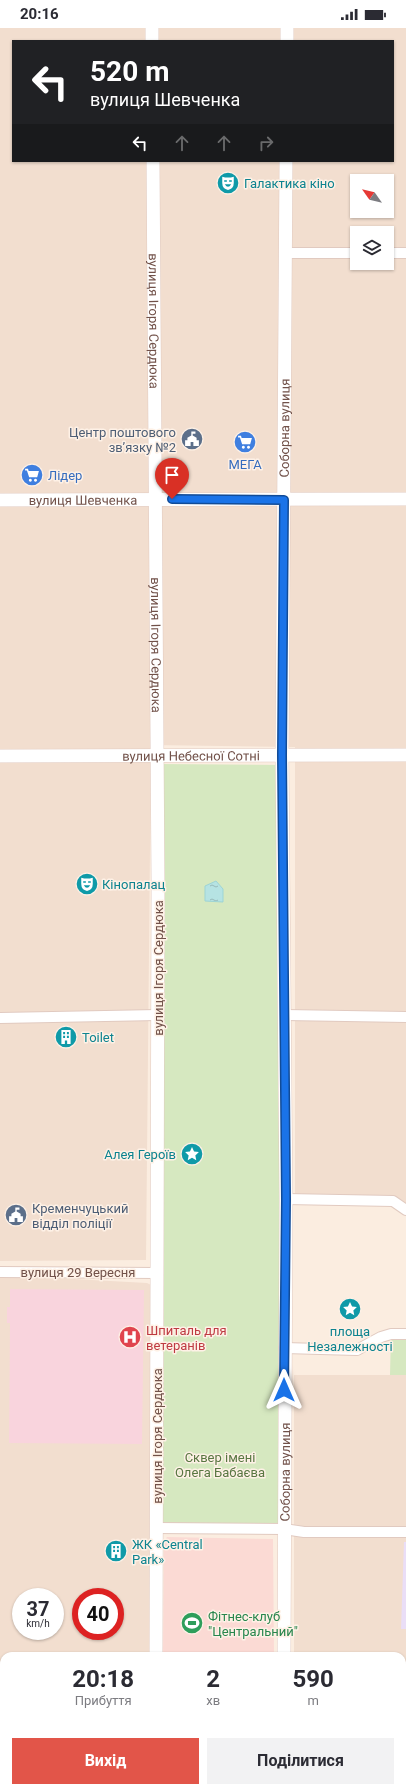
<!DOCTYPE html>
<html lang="uk">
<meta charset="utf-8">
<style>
:root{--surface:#fff;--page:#f2f2f3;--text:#2b2b33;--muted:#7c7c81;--accent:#e25549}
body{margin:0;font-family:Roboto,sans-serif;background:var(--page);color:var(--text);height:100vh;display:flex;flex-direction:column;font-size:15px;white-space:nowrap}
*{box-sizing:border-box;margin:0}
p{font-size:13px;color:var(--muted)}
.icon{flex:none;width:22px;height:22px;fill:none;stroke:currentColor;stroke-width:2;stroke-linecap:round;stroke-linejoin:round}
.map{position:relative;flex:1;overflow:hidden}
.drawer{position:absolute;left:0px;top:1624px;width:406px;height:140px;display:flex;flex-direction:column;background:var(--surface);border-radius:12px 12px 0 0;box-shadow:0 1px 3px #0004}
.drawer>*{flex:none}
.top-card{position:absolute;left:12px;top:12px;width:382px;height:122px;border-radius:0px;box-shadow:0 1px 3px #0004;background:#202124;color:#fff;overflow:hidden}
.needle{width:26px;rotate:304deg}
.tools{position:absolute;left:350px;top:146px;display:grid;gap:8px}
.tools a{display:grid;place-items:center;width:44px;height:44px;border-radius:0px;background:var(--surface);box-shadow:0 1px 3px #0004;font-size:20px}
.speed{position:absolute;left:12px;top:1560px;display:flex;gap:8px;font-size:20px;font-weight:700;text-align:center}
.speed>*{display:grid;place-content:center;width:52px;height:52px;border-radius:50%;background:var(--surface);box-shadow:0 1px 3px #0004;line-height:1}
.speed small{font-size:10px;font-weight:400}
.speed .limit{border:6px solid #d22;background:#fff;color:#111}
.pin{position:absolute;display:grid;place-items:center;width:34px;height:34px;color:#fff;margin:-41px -17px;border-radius:50% 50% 50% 0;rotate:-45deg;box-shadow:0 0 4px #0007}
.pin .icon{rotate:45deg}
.me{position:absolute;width:44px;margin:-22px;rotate:0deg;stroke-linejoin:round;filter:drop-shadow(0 0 3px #0008)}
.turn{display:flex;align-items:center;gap:14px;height:84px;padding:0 12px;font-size:18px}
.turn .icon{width:52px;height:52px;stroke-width:2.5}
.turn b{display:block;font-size:28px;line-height:34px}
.lanes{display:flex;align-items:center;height:38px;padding:0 12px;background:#0003;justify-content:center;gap:20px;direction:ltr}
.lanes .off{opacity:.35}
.eta{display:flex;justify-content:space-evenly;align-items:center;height:68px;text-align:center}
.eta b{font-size:24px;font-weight:700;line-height:28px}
.button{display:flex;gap:8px;margin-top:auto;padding:8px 12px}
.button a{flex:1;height:46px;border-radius:0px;background:var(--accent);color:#fff;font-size:16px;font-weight:700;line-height:46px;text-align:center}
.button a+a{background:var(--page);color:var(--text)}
.status{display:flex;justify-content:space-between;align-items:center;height:28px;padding:0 20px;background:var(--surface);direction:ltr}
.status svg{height:11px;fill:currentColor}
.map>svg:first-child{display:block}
</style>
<div class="status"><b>20:16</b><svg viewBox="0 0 49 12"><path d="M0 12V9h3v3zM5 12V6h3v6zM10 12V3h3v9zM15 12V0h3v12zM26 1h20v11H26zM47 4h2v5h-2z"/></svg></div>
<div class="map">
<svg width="406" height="1764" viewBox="0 0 406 1764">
<defs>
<pattern id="water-ripples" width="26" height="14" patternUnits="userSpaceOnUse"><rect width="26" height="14" fill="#b6e3e3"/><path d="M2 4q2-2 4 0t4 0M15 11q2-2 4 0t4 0" fill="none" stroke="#98baba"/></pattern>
</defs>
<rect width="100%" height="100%" fill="#fbede0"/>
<path fill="#f2decf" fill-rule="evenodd" d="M0 0H406V1177H295V719L151 717 146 1232 0 1233ZM13 13H393V133H13ZM357 153H387V183H357ZM357 205H387V235H357Z
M0 1247 147 1255 151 1257 150 1628H4V1749H0ZM21 1569H55V1603H21ZM81 1569H115V1603H81Z
M294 1347H406V1746H402V1628H294Z
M402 1757H406V1764H294L296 1760H402Z
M169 1760 270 1761 274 1764H165Z
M146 1761 149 1764H0V1762Z"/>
<path fill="#fbdad4" d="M167 1509 273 1511 274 1628H163L164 1513Z"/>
<path fill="#eadef7" d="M404 1514H406V1601H401Z"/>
<path fill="#f9d4dd" d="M10 1261 144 1262 142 1416 9 1415 10 1295H7V1279H10Z"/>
<path fill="#d6e8c0" d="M157 736 282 737 284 1501 156 1500Z
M391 1306H406V1347H390Z"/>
<path fill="url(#water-ripples)" stroke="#9dd4d5" d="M216 853 223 861V874L205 873V858Z"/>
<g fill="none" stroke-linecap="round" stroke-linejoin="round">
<g stroke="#e1cac0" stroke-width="12">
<path id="minor" d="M286 225H357
M387 225H406
M285 987 406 989
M0 990 158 987
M286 1171 393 1173 406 1182
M0 1244 157 1245
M284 1320 357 1322 381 1309 391 1306H406
M156 1500 284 1501 304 1504H406
M402 1752H406
M0 1755H4"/>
</g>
<g stroke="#e1cac0" stroke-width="14">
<g id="tertiary">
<path d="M152 0V13"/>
<path d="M287 13V0"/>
<path id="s1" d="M153 133 158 856 156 1628"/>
<path id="s2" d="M0 472 406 471"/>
<path id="s3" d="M0 728 406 727"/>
<path id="s4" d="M284 1628 286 1171 282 727 286 133"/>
<path d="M156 1760V1764"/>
<path d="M283 1764V1760"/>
</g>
</g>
<use href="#minor" stroke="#fff" stroke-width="10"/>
<use href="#tertiary" stroke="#fff" stroke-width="13"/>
</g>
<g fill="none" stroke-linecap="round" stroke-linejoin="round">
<g stroke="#114b97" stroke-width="10">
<path id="route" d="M172 471 284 472 282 727 286 1171 284 1362"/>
</g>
<use href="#route" stroke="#1a73e8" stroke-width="7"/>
</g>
<defs>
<g id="theatre-disc" transform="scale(1.15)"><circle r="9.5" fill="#0f9aa8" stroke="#fef1e6"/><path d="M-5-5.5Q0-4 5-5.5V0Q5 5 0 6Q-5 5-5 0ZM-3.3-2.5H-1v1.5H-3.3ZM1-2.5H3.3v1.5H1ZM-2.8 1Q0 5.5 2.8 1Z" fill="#fff"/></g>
<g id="civic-disc" transform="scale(1.15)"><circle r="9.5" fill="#5c6f8a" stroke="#fef1e6"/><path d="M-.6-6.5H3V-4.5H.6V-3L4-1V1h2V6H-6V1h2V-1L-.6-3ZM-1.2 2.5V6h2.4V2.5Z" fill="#fff"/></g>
<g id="supermarket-disc" transform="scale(1.15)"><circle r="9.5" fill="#3f7fe0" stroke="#fef1e6"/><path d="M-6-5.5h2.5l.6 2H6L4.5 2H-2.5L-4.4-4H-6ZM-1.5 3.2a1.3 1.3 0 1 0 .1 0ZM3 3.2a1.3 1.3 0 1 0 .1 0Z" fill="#fff"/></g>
<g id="building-disc" transform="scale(1.15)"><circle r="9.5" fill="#0f9aa8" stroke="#fef1e6"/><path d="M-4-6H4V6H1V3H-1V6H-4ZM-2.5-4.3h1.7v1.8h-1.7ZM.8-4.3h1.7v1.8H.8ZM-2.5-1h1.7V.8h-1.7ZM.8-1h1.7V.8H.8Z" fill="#fff"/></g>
<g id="sight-disc" transform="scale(1.15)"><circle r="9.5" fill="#0f9aa8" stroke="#fef1e6"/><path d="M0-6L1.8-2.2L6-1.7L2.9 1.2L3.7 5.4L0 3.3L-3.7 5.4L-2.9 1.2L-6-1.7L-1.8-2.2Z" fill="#fff"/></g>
<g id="hospital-disc" transform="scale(1.15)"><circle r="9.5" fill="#e0444e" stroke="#fef1e6"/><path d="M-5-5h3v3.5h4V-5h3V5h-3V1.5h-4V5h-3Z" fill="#fff"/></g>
<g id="stadium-disc" transform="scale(1.15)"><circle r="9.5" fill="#2e9e5b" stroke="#fef1e6"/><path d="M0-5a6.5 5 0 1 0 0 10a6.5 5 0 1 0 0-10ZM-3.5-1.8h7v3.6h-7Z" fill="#fff"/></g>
</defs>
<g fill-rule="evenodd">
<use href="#theatre-disc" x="228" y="155"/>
<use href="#civic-disc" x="192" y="411"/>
<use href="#supermarket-disc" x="245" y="414"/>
<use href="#supermarket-disc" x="32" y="447"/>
<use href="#theatre-disc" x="87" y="856"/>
<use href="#building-disc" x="66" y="1009"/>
<use href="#sight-disc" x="192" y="1126"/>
<use href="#civic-disc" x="16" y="1187"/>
<use href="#sight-disc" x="350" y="1281"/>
<use href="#hospital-disc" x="130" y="1309"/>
<use href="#building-disc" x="116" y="1523"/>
<use href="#stadium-disc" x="192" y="1595"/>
</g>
<g text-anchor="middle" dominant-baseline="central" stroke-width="3" stroke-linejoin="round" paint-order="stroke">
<g font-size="13" fill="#0d838f" stroke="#fef1e6" text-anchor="start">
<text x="244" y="155">Галактика кіно</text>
<text x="102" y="856">Кінопалац</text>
<text x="82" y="1009">Toilet</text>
<text x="176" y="1126" text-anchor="end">Алея Героїв</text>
<text x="350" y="1303" text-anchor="middle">площа<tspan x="350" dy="15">Незалежності</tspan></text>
<text x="132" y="1516">ЖК «Central<tspan x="132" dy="15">Park»</tspan></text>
</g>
<g font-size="13" fill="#715149" stroke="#fef1e6">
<text stroke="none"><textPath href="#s1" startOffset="160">вулиця Ігоря Сердюка</textPath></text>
<text stroke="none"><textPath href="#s4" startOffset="1228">Соборна вулиця</textPath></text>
<text stroke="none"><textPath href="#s2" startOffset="83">вулиця Шевченка</textPath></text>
<text stroke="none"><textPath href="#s1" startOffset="484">вулиця Ігоря Сердюка</textPath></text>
<text stroke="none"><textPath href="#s3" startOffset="191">вулиця Небесної Сотні</textPath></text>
<text transform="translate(158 940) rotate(-90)">вулиця Ігоря Сердюка</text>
<text x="78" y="1244">вулиця 29 Вересня</text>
<text transform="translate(157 1408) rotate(-90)">вулиця Ігоря Сердюка</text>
<text stroke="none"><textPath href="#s4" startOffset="184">Соборна вулиця</textPath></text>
</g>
<g font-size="13" fill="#4e5e75" stroke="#fef1e6" text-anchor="end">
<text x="176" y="404">Центр поштового<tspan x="176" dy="15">зв’язку №2</tspan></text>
<text x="32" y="1180" text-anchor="start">Кременчуцький<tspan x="32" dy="15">відділ поліції</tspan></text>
</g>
<g font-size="13" fill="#366cbe" stroke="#fef1e6">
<text x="245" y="436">МЕГА</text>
<text x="48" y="447" text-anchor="start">Лідер</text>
</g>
<g font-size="13" fill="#be3a42" stroke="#fef1e6" text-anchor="start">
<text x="146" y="1302">Шпиталь для<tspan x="146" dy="15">ветеранів</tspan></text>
</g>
<g font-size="13" fill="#597742" stroke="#fef1e6">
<text x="220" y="1429">Сквер імені<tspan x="220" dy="15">Олега Бабаєва</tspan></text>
</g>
<g font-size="13" fill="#27864d" stroke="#fef1e6" text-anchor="start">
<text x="208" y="1588">Фітнес-клуб<tspan x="208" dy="15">"Центральний"</tspan></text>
</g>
</g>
</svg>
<div class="tools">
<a><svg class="needle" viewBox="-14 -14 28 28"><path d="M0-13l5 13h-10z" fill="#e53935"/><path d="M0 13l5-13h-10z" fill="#7c7c81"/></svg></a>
<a><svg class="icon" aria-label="layers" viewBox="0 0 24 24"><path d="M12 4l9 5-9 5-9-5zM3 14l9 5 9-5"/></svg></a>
</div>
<div class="speed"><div>37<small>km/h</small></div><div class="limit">40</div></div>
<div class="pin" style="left:172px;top:471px;background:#d93025"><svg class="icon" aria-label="arrive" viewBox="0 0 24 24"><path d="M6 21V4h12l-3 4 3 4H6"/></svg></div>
<svg class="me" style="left:284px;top:1362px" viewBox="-20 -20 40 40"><path d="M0-17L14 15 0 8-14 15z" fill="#1a73e8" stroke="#fff" stroke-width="4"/></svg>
<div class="top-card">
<div class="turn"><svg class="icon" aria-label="left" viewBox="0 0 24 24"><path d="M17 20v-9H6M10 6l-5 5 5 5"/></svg><div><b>520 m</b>вулиця Шевченка</div></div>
<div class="lanes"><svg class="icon" aria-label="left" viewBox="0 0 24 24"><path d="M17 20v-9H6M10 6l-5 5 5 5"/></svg><svg class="icon off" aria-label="ahead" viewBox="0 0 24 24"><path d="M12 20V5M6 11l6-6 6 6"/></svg><svg class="icon off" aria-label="ahead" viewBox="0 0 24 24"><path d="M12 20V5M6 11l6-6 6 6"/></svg><svg class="icon off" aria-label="right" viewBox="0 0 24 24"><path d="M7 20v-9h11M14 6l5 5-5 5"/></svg></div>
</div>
<section class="drawer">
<div class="eta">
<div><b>20:18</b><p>Прибуття</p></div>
<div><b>2</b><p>хв</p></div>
<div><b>590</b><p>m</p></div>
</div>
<div class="button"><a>Вихід</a><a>Поділитися</a></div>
</section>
</div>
